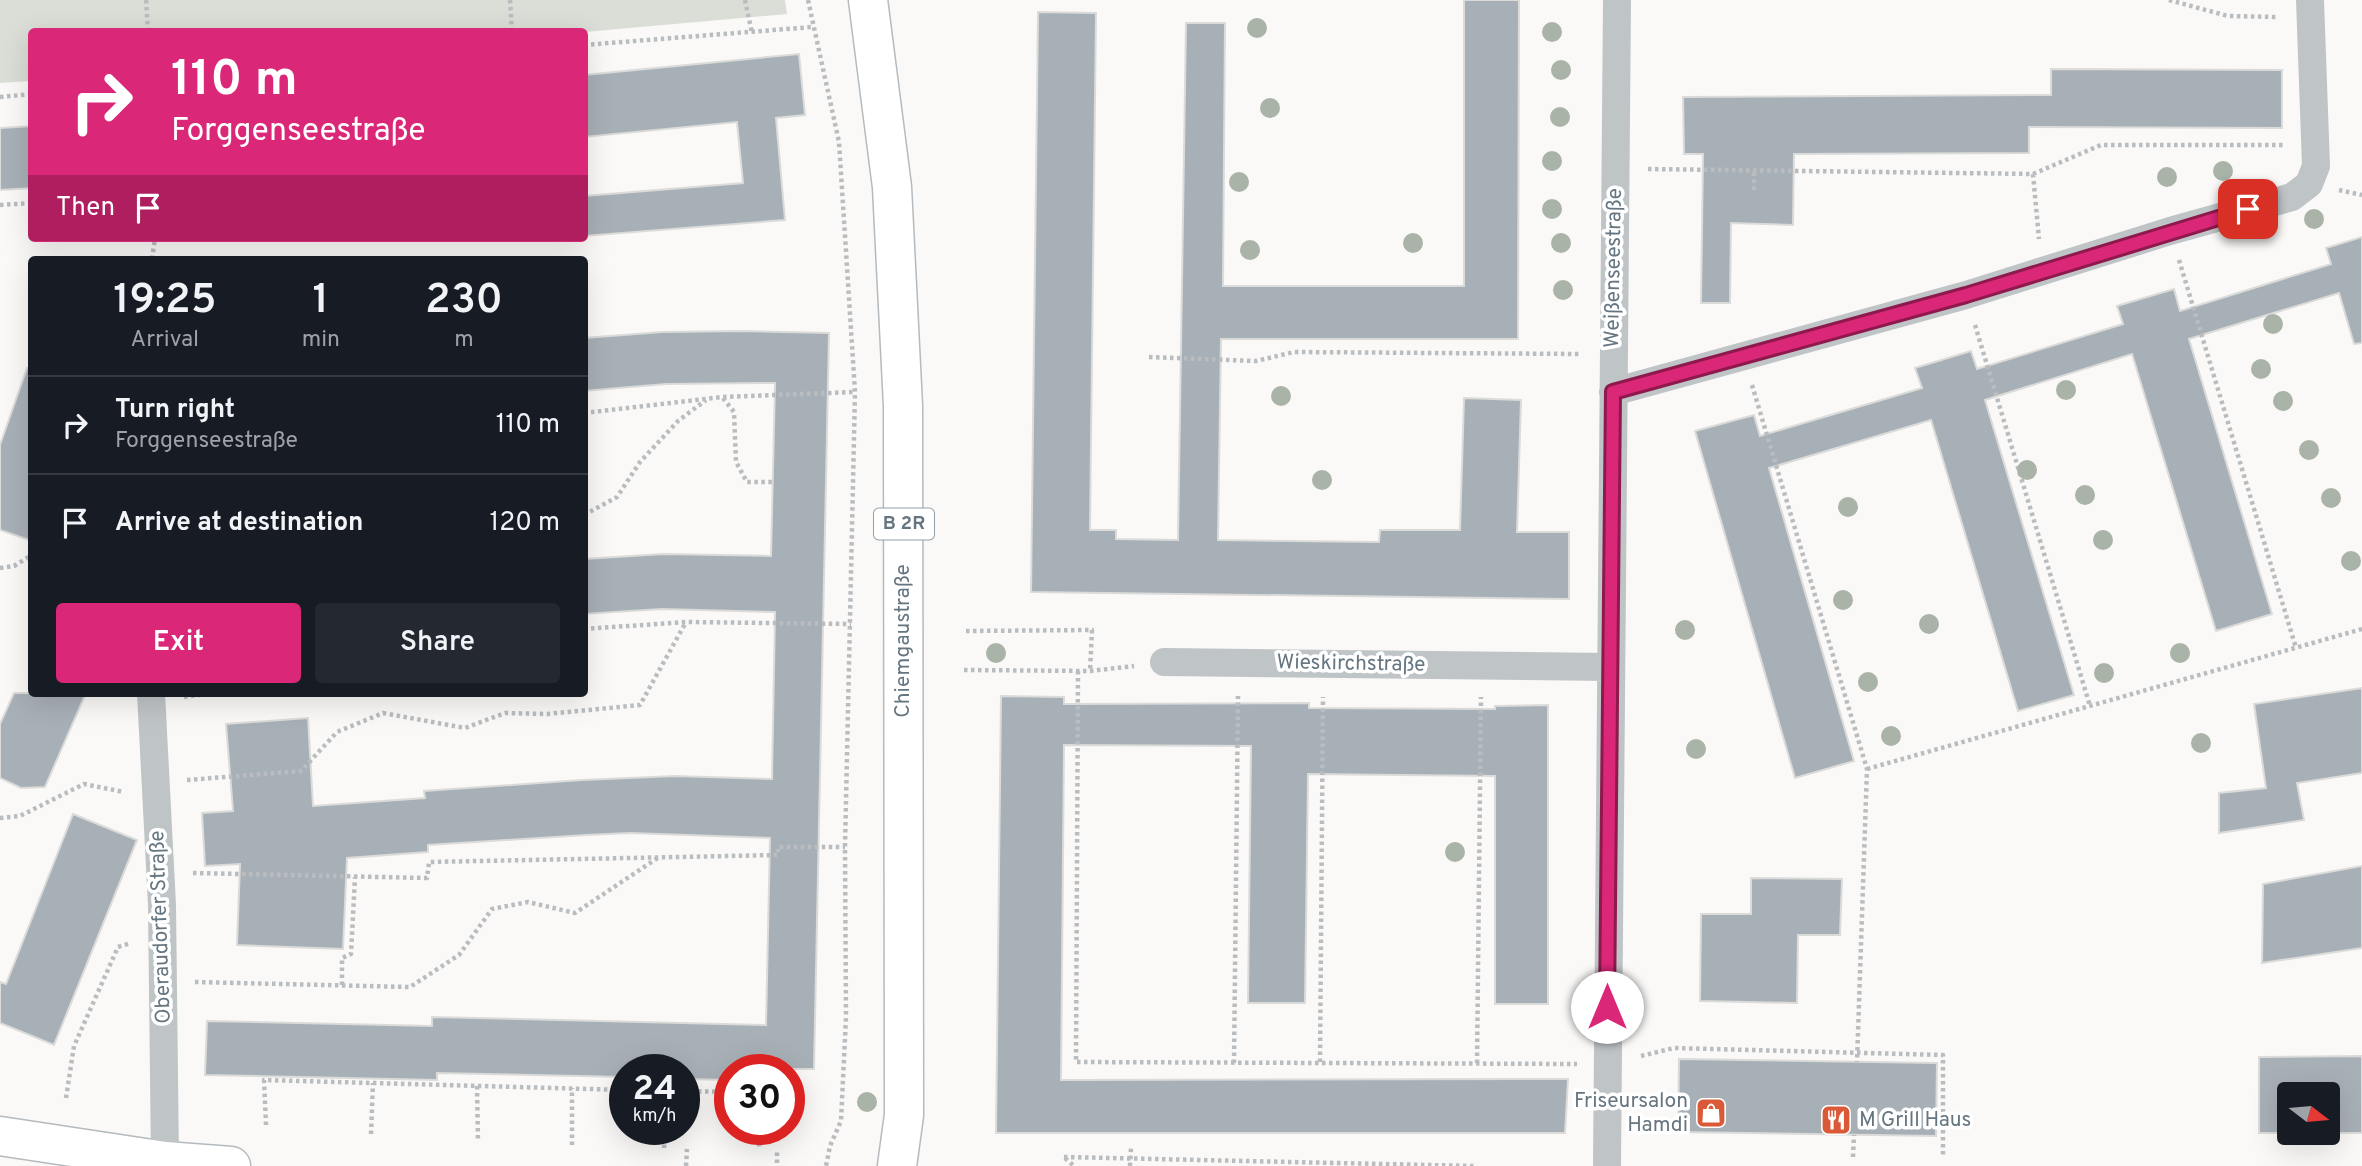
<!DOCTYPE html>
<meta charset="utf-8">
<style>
:root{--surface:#171b24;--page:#242831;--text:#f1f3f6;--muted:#9ea1a6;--line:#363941;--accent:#db2777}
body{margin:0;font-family:Overpass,sans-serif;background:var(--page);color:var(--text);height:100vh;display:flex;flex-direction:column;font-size:26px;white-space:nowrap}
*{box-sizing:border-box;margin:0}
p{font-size:23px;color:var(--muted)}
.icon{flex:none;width:38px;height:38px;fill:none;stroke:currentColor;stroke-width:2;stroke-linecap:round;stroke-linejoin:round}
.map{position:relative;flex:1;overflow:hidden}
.side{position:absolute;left:28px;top:256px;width:560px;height:441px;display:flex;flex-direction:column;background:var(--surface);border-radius:7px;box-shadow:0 7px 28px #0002}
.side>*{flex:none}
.banner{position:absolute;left:28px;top:28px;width:560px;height:214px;border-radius:7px;box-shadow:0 7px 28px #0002;background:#db2777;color:#fff;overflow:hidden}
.needle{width:46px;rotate:106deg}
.controls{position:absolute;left:2277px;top:1082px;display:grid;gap:14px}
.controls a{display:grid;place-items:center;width:63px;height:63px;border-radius:7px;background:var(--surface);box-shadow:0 7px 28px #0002;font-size:35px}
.speed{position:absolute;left:609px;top:1054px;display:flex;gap:14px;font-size:35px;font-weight:700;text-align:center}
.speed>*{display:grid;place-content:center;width:91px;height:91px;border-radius:50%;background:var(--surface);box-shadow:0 7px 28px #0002;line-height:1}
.speed small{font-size:18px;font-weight:400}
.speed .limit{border:10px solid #d22;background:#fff;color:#111}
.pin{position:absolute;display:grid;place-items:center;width:60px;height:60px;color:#fff;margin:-30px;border-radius:14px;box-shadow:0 4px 10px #0006}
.me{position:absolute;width:77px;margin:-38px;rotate:0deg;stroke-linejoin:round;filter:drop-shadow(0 0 5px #0008)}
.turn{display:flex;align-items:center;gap:24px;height:147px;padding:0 28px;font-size:32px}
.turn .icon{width:91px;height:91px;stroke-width:2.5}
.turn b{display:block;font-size:49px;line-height:60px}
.then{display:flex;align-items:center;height:66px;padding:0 28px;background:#0003;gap:14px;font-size:26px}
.eta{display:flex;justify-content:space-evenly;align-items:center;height:119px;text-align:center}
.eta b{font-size:42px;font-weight:600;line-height:49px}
.cta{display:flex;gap:14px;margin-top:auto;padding:14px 28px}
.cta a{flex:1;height:80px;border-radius:7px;background:var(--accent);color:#fff;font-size:28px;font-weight:600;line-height:80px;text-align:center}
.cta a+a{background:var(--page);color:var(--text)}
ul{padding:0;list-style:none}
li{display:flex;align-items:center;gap:21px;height:98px;padding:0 28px;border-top:2px solid var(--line)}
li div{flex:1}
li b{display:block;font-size:26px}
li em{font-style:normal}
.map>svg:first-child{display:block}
</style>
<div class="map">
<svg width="2362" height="1166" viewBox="0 0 2362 1166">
<rect width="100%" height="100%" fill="#faf9f8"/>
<path fill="#daded7" d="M0 0H785L787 14 585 32H32L31 81 0 83Z"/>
<path fill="#a8b0b7" stroke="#dbdbda" stroke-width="2" fill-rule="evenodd" d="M1464 0H1519L1518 339H1221L1218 540 1379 542 1380 530H1460L1464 398 1521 400 1517 532H1569V599L1031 592 1038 12 1096 13 1090 530H1116V539L1178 540 1186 23H1225L1223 286H1464Z
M799 54 805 115 776 118 785 220 584 236V196L743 183 737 122 584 137V75Z
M2051 69 2282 70V128L2029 127V153L1794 154 1793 225 1731 223 1730 303H1701L1703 154H1684L1683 97 2051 95Z
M32 126V188L0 190V128Z
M2362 237V343L2354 344 2339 293 2189 339 2272 614 2216 631 2132 354 1985 400 2074 695 2018 711 1931 420 1769 468 1854 761 1795 778 1695 431 1754 415 1760 436 1922 388 1915 368 1971 351 1977 369 2123 324 2117 306 2174 289 2180 311 2331 264 2326 248Z
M742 331 829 333 814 1069H730V1080L684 1079V1069H625V1077L437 1073V1080L205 1075 207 1021 432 1026V1017L766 1025 770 838 630 833 586 835 428 845V852L347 858 343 949 237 945 240 864 205 866 202 813 233 811 226 724 308 718 313 806 425 798 424 791 582 780 675 776 772 779 775 612 662 609 584 614V559L663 554 771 556 775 383 666 384 584 391V338L662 332Z
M27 368H32V541L0 530V445Z
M2362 688V773L2297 783 2304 820 2219 833V793L2266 788 2254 704Z
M14 693H86L45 787 21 788 0 778V724Z
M1001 696 1064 697V704L1309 703V708L1495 709V706L1548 705V1004H1495V776L1308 774 1305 1003H1248L1251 746 1064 745 1061 1080 1568 1079 1565 1133H996Z
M73 814 137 840 54 1045 0 1023V982L6 984Z
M2362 866V948L2262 963 2263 884Z
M1751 878 1842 879 1840 935H1798L1797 1003 1700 1001 1701 914H1751Z
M2362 1056V1133H2259V1057ZM2289 1094H2328V1132H2289Z
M1679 1059 1937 1063 1936 1136 1678 1132Z"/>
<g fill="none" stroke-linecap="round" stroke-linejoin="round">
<g stroke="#b4babe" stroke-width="41">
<path id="secondary" d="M0 1136 165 1161 231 1166"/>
</g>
<g stroke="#b5babe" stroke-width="41">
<path id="primary" d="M868 0 892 187 903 406 904 1115 897 1166"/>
</g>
<path stroke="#babdc0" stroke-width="4.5" stroke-dasharray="3.5 3.5" stroke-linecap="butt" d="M146 0 148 32
M510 0 512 32
M745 0 752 33
M808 0 839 142 855 392 845 847 846 1017 841 1121 830 1146 826 1166
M2169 0 2228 16 2278 17
M584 45 812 27
M0 97 32 94
M1648 169 2033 174 2101 145H2285
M2033 174 2039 239
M1754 190V171
M2339 190 2362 195
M0 205 32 203
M152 259 155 238
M2179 260 2296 648
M1975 325 2090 706
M1149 357 1256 361 1294 352 1581 354
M1752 385 1867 769 1857 1062
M723 398 734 412 736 462 747 482H773
M584 413 722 397 855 392
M584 515 617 497 640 462 678 421 706 400
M0 568 14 566 32 555
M584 629 686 622 851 624
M966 631 1092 630 1090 671
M964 670 1090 671 1134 666
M1078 671 1076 1062 1577 1064
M184 697 214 693
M1867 769 2362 629
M187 780 301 771 337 732 383 713 465 728 505 713 547 714 640 705 686 622
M0 818 20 816 84 784 124 792
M193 873 427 878 429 862 778 855V847H845
M195 982 410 987 459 955 492 909 528 902 575 913 659 857
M342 985V958L351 954 355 877
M1641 1056 1674 1048 1943 1055V1157
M1320 1062 1323 697
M1234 1063 1238 696
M1477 1063 1481 697
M477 1086 478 1142
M684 1091 730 1092
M66 1098 74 1046 118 947 131 943
M266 1125 264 1080 625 1090
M759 1129V1150
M371 1134 373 1083
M572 1145V1088
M664 1148 665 1129
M1064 1157 1474 1166
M1853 1157 1854 1135
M1065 1158 1074 1166
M777 1163V1151
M686 1166 687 1149
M1130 1166 1131 1148"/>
<path stroke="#bfc4c7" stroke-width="28" d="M1613 392 1966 295 2170 231 2292 197 2309 184 2316 166 2310 0
M1164 662 1611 667
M151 693 162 905 165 1161
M1607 1166 1617 0"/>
<use href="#secondary" stroke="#fff" stroke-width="38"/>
<use href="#primary" stroke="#fff" stroke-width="38"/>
</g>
<g fill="#aab3a7">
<circle cx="1257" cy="28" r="10"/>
<circle cx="1552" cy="32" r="10"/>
<circle cx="1561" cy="70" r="10"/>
<circle cx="1270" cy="108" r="10"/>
<circle cx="1560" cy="117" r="10"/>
<circle cx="1552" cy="161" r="10"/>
<circle cx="2223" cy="171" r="10"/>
<circle cx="2167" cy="177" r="10"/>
<circle cx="1239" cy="182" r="10"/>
<circle cx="1552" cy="209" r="10"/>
<circle cx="2314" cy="219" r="10"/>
<circle cx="1413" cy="243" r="10"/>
<circle cx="1561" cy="243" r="10"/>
<circle cx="1250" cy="250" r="10"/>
<circle cx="1563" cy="290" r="10"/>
<circle cx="2273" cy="324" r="10"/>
<circle cx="2261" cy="369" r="10"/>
<circle cx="2066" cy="390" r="10"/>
<circle cx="1281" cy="396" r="10"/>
<circle cx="2283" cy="401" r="10"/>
<circle cx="2309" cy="450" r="10"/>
<circle cx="2027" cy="470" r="10"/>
<circle cx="1322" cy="480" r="10"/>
<circle cx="2085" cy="495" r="10"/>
<circle cx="2331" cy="498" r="10"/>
<circle cx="1848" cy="507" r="10"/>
<circle cx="2103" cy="540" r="10"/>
<circle cx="2351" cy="561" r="10"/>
<circle cx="1843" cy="600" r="10"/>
<circle cx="1929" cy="624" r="10"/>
<circle cx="1685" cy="630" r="10"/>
<circle cx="996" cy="653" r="10"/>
<circle cx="2180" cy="653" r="10"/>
<circle cx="2104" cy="673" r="10"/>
<circle cx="1868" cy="682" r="10"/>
<circle cx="1891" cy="736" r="10"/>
<circle cx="2201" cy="743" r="10"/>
<circle cx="1696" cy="749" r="10"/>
<circle cx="1455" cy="852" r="10"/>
<circle cx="867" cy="1102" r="10"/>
</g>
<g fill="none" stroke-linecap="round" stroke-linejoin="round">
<g stroke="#8e194d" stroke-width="18">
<path id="route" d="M1607 1007 1613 392 1966 295 2248 209"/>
</g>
<use href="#route" stroke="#db2777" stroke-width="12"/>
</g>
<defs>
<g id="shop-square" transform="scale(1.575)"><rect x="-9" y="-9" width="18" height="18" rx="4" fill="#da5a37" stroke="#fff"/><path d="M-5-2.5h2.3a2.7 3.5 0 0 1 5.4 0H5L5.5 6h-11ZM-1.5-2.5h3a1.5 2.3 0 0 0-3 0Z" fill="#fff"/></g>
<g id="restaurant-square" transform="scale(1.575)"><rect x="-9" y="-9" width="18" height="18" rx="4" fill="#da5a37" stroke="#fff"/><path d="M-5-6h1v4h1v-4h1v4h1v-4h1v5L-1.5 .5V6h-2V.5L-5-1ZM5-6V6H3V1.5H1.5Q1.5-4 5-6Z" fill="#fff"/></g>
</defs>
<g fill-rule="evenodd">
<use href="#shop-square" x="1711" y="1113"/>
<use href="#restaurant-square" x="1836" y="1120"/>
</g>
<g text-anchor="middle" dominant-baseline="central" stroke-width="7" stroke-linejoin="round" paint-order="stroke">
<rect fill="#fff" stroke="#949fa7" stroke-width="2" x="874" y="508.5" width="60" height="31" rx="5"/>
<g font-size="19" font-weight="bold" fill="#667681">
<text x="904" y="524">B 2R</text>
</g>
<g font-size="21" fill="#667681" stroke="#fff">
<text transform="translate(1614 268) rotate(-89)">Weißenseestraße</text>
<text transform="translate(903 641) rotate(-90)">Chiemgaustraße</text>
<text transform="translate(1351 664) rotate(1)">Wieskirchstraße</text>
<text transform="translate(161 927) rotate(-92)">Oberaudorfer Straße</text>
</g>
<g font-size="21" fill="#667681" stroke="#fff" text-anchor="end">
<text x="1688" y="1101">Friseursalon<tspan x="1688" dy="24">Hamdi</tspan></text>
<text x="1859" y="1120" text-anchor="start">M Grill Haus</text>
</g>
</g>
</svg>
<div class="controls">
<a><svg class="needle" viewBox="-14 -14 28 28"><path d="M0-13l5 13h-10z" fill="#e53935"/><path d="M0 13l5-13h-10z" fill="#9ea1a6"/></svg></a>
</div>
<div class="speed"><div>24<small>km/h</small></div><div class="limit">30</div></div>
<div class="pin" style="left:2248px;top:209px;background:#d93025"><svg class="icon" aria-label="arrive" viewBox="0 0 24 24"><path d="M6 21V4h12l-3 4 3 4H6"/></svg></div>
<svg class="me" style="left:1607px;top:1007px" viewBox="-20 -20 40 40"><circle r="19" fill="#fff"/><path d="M0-13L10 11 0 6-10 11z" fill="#db2777"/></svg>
<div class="banner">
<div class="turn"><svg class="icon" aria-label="right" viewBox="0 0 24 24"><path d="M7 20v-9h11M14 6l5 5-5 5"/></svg><div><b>110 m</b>Forggenseestraße</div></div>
<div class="then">Then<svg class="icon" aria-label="arrive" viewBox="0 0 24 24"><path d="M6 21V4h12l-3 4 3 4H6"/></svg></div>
</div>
<section class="side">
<div class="eta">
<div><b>19:25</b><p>Arrival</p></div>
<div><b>1</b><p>min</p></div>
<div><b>230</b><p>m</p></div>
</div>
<ul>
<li><svg class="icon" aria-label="right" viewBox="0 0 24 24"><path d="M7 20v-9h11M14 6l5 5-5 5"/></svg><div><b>Turn right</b><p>Forggenseestraße</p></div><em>110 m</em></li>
<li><svg class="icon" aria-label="arrive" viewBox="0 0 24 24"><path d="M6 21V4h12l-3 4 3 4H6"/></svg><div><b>Arrive at destination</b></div><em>120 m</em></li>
</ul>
<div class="cta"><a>Exit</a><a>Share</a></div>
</section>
</div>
